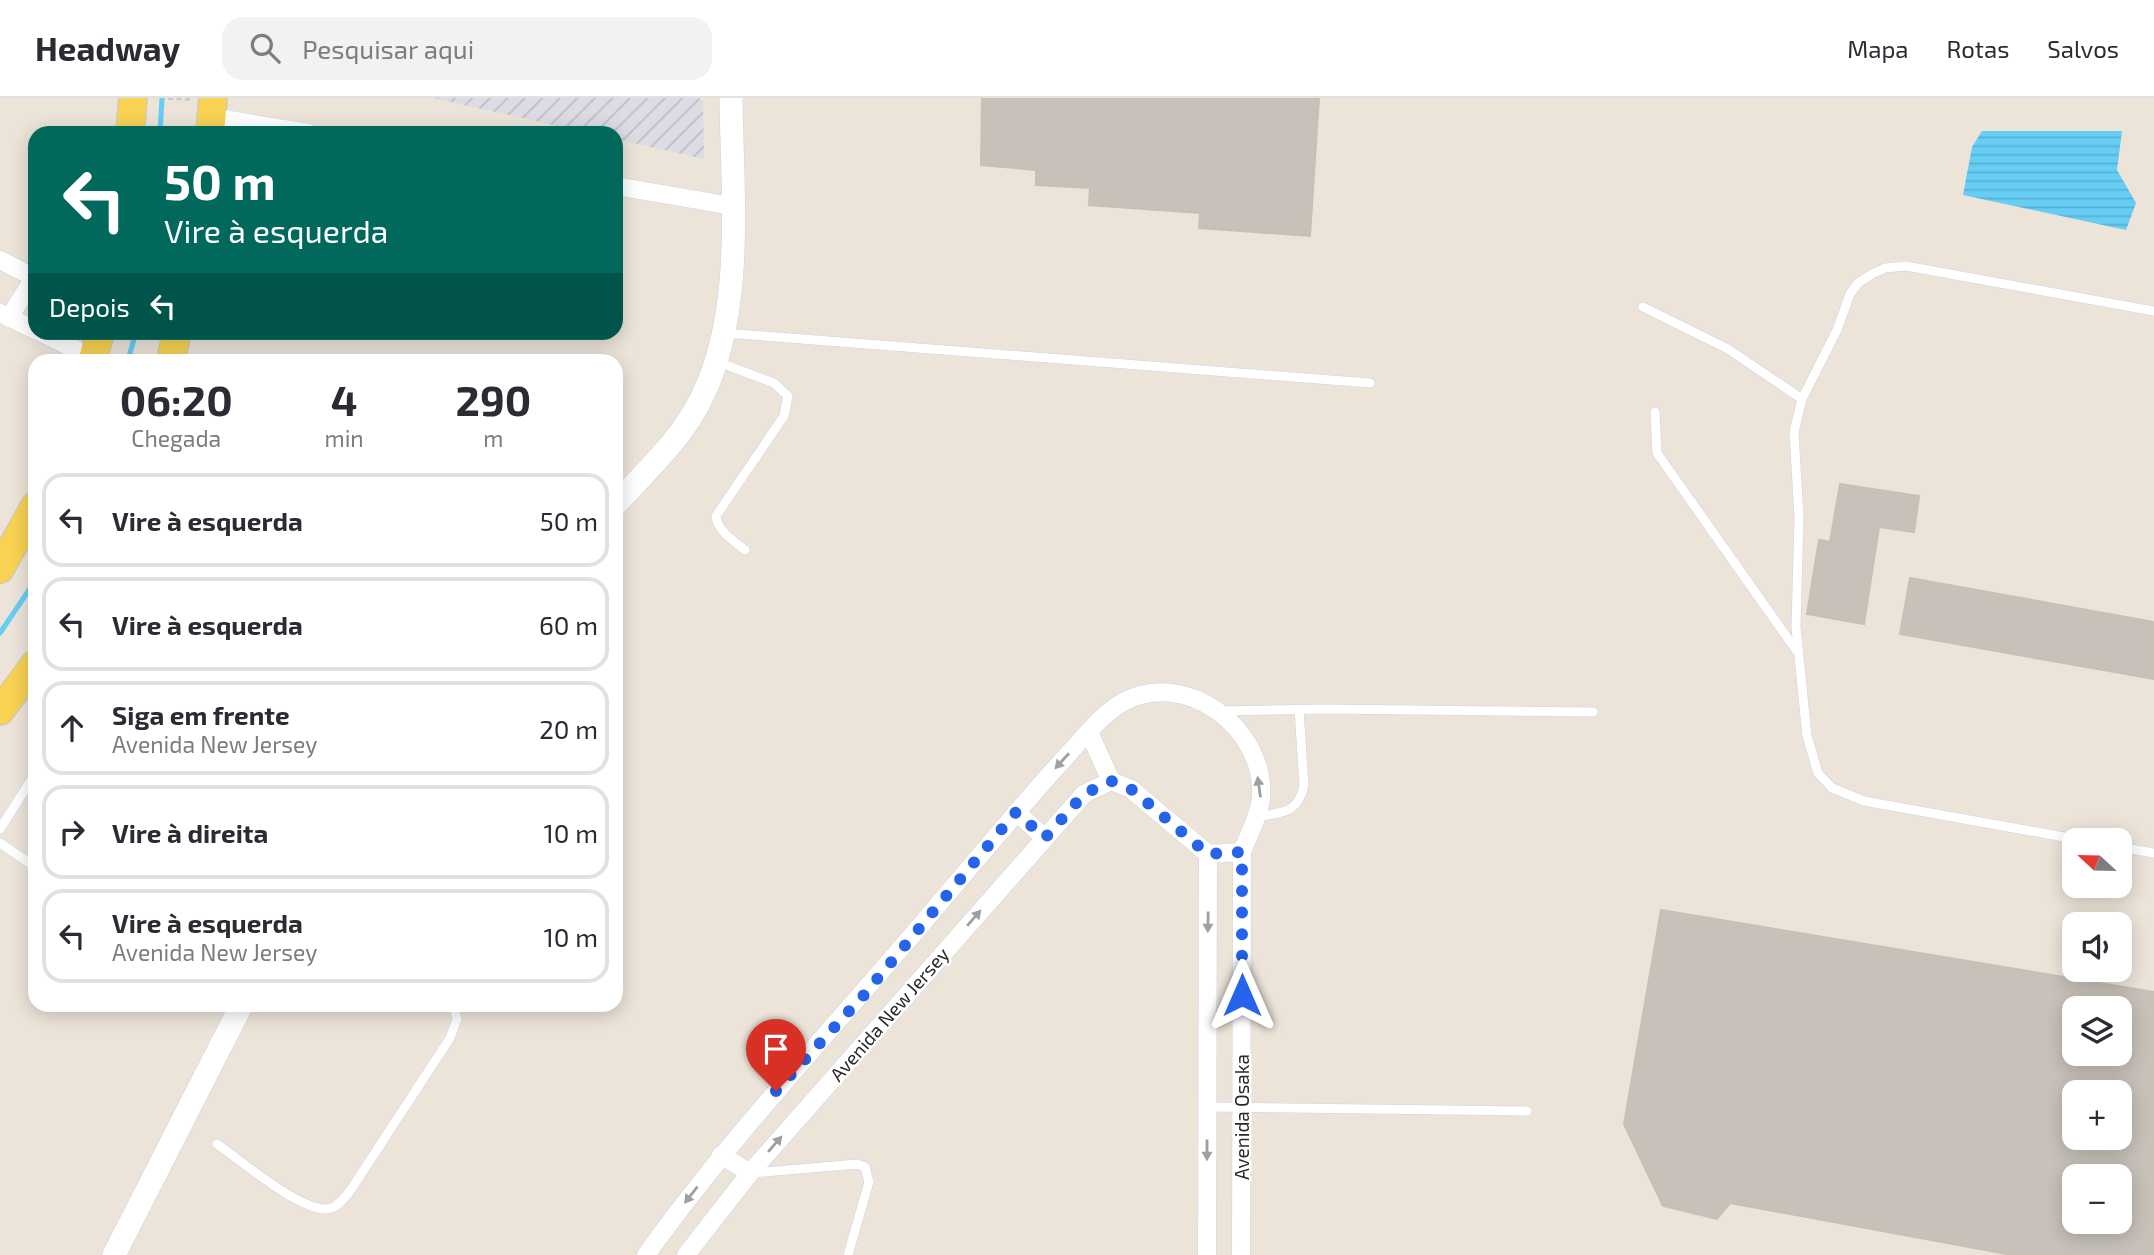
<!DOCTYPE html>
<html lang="pt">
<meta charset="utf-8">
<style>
:root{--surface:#fff;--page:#f2f2f3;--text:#2b2b33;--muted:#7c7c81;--line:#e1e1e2}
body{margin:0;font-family:"Exo 2",sans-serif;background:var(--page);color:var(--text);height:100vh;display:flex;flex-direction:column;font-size:26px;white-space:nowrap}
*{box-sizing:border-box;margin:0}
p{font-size:23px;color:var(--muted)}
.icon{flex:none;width:38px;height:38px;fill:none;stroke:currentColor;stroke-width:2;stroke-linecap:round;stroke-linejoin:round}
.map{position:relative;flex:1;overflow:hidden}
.panel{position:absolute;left:28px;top:256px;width:595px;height:658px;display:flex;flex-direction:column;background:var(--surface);border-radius:21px;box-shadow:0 4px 18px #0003}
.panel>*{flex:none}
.top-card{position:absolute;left:28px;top:28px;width:595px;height:214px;border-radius:21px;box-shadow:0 4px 18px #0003;background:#00695c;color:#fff;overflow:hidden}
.needle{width:46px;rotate:292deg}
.buttons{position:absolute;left:2062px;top:730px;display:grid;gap:14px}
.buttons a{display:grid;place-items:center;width:70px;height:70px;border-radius:14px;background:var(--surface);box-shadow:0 4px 18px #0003;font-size:35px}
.pin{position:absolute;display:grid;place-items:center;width:60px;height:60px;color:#fff;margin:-72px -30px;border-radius:50% 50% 50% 0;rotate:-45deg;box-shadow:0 0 7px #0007}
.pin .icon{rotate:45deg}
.me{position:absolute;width:77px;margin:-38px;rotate:0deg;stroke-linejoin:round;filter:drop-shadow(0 0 5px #0008)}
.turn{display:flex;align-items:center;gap:24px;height:147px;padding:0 21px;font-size:32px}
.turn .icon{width:91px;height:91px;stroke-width:2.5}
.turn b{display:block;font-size:49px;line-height:60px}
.then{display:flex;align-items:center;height:66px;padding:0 21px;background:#0003;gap:14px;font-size:26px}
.eta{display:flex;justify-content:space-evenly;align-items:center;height:119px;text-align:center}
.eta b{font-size:42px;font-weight:700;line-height:49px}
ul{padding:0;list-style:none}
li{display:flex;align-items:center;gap:21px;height:94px;margin:0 14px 10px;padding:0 7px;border:4px solid var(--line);border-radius:21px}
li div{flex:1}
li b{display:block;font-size:26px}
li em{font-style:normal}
header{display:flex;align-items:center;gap:42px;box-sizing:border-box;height:98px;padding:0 35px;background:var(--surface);border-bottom:2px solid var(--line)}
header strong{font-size:33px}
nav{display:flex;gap:38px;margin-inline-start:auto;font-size:24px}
.search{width:490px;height:63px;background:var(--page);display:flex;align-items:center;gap:18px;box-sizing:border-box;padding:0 24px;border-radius:21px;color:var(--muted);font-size:26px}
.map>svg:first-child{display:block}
</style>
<header>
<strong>Headway</strong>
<div class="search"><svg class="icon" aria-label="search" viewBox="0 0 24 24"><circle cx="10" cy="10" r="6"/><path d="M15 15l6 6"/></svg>Pesquisar aqui</div>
<nav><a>Mapa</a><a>Rotas</a><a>Salvos</a></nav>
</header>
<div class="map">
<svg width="2154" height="1157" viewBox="0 0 2154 1157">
<defs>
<pattern id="industrial-furrows" width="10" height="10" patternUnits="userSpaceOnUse" patternTransform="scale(1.75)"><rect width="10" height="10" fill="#dddbe4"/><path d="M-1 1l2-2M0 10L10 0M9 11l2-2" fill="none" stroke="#bebcc4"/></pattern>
<pattern id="water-rules" width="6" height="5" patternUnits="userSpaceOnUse" patternTransform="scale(1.75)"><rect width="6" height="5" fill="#66cdf4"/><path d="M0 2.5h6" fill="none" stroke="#58b0d1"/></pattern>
</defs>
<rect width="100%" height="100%" fill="#ece4d9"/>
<path fill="url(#industrial-furrows)" d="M433 0H698L703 3 704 61 616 41V35H589Z"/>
<path fill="url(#water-rules)" d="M1982 33H2122L2117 72 2136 105 2126 132 1963 97 1972 49Z"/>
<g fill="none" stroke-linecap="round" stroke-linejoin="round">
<path stroke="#66cdf4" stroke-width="5" d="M160 35 162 0
M128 262 136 234
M0 535 35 483"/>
</g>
<path fill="#c7c1b9" stroke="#c7c0b3" stroke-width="2" fill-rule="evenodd" d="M982 0H1319L1310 138 1199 130 1200 115 1089 107 1090 90 1036 87V72L981 67Z
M1840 386 1919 398 1914 434 1879 429 1864 526 1807 516 1819 442 1830 444Z
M1910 480 2154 524V581L1900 536Z
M1661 812 2154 894V1157H2012L1730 1105 1717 1121 1663 1108 1624 1026ZM2074 910H2119V956H2074ZM2074 994H2119V1040H2074ZM2074 1078H2119V1124H2074Z"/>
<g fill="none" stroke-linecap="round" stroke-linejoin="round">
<g stroke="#cfd2e3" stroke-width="10">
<path id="service" d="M1643 209 1728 251 1802 301
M725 235 1370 285
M718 264 774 285 788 298 784 318 716 418C717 433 734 443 745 452
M1655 314 1657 355 1796 552
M1221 613 1323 611 1593 614
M1256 719C1282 714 1297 717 1304 688L1299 611
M0 731 35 676
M2081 742 1864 703 1832 690 1818 675 1807 638 1796 529 1799 419 1794 334 1802 301 1837 232 1850 196 1858 185 1872 176 1885 170 1906 168 2154 213
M0 745 35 769
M2119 749 2154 755
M1207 1009 1527 1013
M217 1046C239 1061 306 1119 332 1110 341 1106 346 1098 352 1090L450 940 457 921 453 906
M752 1075 857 1066 865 1069 869 1084 848 1157"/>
</g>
<g stroke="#cfd2e3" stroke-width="19">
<path id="minor" d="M212 19 308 35
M616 88 732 108
M0 162 35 180
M0 215 35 232
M9 220 34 180
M40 234 93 260
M1089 634 1111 683
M1016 714 1045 740
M721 1057 750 1075
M646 1157C738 1029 847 916 948 795 986 751 1023 706 1062 663 1081 643 1099 618 1123 604 1186 570 1266 631 1261 699 1260 716 1248 738 1242 754L1241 1157
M686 1157 750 1075 1084 696 1111 683 1131 691 1208 756 1242 754
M1207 1157 1208 756"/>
</g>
<g stroke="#cfd2e3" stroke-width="24">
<path id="tertiary" d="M616 406C646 373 683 340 702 299 745 212 732 94 731 0
M114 1157 242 906"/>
</g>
<g stroke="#c7c7c7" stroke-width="30">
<path id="primary" d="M130 35 133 0
M210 35 213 0
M93 262 100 234
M171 262 177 234
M0 471 35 408
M0 613 35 566"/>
</g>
<path stroke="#c7c7c7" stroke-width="3.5" stroke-dasharray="5 3.5" stroke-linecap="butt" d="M168 0 190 1"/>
<use href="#service" stroke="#fff" stroke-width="9"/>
<use href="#minor" stroke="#fff" stroke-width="18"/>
<use href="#tertiary" stroke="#fff" stroke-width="23"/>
<use href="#primary" stroke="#f7d253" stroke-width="28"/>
</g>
<defs><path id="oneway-solid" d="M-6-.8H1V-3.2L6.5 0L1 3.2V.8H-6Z" transform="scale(1.75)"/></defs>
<g fill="#9f9f9f">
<use href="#oneway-solid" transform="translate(1062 663) rotate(132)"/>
<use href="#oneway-solid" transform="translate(1259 689) rotate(-98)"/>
<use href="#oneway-solid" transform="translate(974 820) rotate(-49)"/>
<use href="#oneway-solid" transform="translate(1208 824) rotate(91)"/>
<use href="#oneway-solid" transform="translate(775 1046) rotate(-49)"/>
<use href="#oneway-solid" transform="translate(1207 1052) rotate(90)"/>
<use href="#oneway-solid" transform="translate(691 1097) rotate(128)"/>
</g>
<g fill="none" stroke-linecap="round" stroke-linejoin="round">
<path stroke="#2563eb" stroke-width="12" stroke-dasharray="0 21.6" d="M776 993 863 898 1016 714 1045 740 1084 696 1111 683 1131 691 1208 756 1242 754V897"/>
</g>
<g text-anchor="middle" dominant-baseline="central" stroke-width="5" stroke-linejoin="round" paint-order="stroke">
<g font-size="19" fill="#292929" stroke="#fff">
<text transform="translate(889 916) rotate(-49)">Avenida New Jersey</text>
<text transform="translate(1241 1019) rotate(-90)">Avenida Osaka</text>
</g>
</g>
</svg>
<div class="buttons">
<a><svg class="needle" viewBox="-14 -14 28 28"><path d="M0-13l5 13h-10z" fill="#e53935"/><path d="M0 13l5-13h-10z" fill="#7c7c81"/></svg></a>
<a><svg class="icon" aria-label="sound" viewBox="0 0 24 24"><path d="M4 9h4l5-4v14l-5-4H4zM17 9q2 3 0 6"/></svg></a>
<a><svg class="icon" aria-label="layers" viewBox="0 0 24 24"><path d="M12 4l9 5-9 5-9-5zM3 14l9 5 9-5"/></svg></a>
<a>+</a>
<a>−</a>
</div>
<div class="pin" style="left:776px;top:993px;background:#d93025"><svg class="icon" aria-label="arrive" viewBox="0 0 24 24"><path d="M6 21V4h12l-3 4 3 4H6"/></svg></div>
<svg class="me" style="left:1242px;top:897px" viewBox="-20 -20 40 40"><path d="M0-17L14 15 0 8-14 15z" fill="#2563eb" stroke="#fff" stroke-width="4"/></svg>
<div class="top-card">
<div class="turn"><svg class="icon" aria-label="left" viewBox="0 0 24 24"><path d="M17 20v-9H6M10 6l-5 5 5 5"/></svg><div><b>50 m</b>Vire à esquerda</div></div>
<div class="then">Depois<svg class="icon" aria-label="left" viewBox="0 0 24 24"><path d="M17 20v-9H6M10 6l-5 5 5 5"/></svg></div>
</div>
<section class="panel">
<div class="eta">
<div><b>06:20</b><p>Chegada</p></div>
<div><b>4</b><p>min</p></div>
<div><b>290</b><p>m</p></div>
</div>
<ul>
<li><svg class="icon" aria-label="left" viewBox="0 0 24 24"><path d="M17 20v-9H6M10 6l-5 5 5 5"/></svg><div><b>Vire à esquerda</b></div><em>50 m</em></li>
<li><svg class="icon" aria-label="left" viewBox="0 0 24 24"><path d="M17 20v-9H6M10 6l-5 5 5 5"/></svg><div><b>Vire à esquerda</b></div><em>60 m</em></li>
<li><svg class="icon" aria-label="ahead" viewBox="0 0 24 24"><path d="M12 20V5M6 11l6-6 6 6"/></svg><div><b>Siga em frente</b><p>Avenida New Jersey</p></div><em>20 m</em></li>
<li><svg class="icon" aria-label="right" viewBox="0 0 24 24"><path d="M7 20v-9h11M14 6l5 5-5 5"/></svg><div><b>Vire à direita</b></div><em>10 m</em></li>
<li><svg class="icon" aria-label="left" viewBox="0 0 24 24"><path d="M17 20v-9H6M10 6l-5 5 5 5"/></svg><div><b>Vire à esquerda</b><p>Avenida New Jersey</p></div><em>10 m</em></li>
</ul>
</section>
</div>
